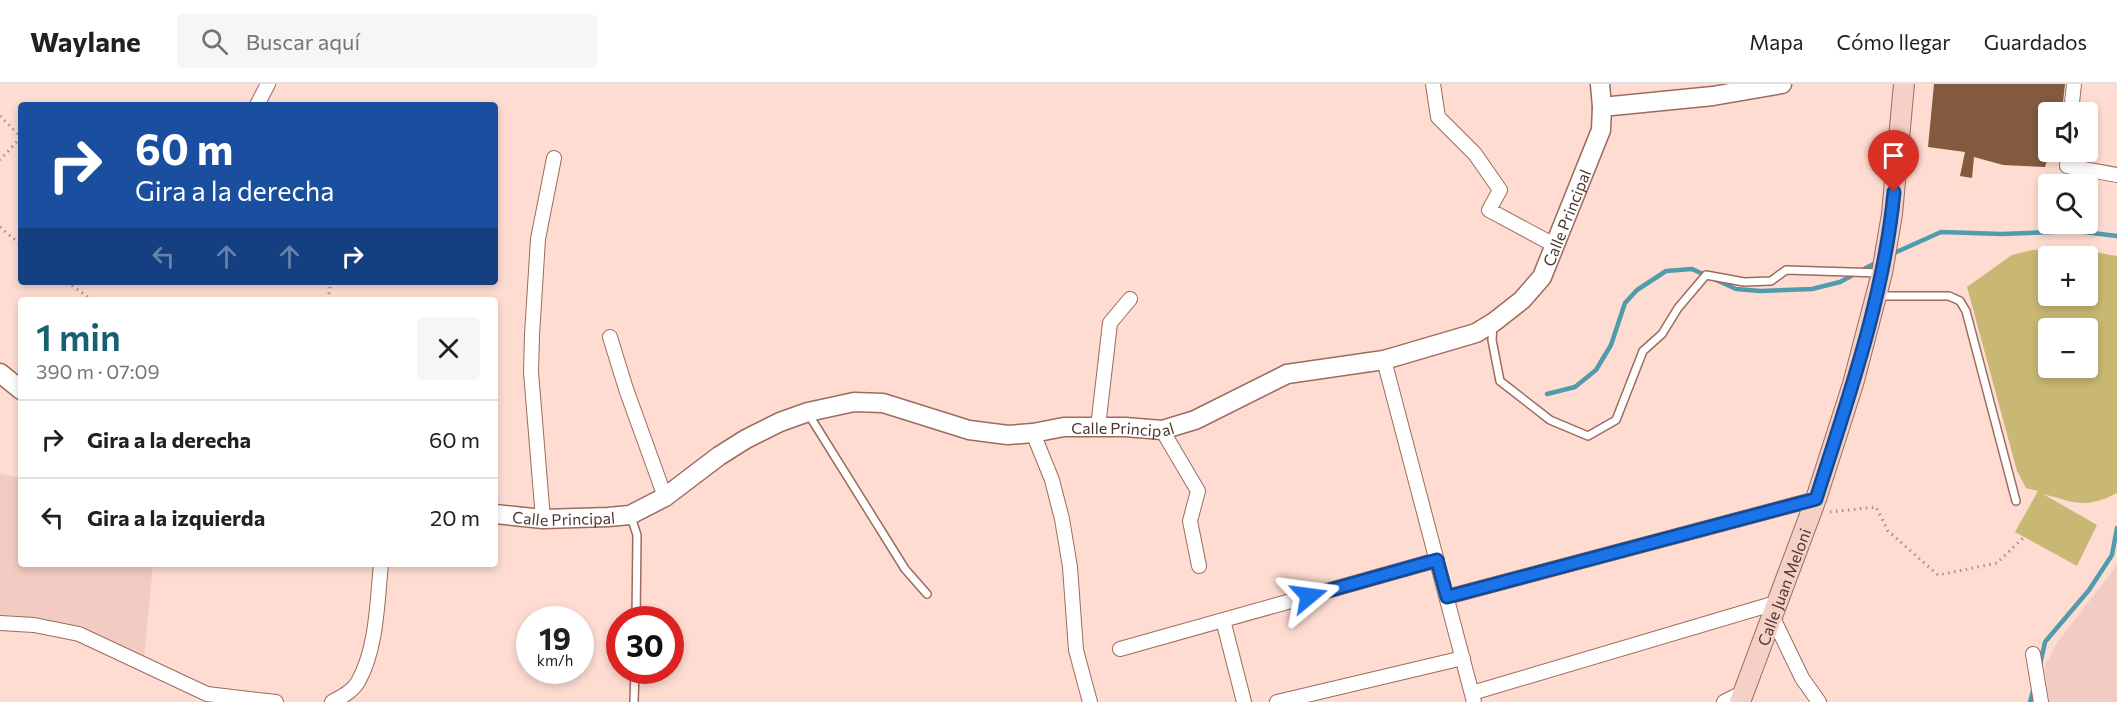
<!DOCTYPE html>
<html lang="es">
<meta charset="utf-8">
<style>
:root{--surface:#fff;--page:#f6f6f6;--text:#202124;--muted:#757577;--line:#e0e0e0;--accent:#18606f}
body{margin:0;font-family:Commissioner,sans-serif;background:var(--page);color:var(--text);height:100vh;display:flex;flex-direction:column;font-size:22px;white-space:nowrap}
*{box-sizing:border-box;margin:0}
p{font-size:20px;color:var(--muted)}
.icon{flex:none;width:33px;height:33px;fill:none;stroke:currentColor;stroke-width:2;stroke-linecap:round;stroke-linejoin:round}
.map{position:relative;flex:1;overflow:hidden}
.side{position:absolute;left:18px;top:213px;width:480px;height:270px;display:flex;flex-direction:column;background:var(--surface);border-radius:6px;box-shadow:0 3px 9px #0003}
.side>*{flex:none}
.banner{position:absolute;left:18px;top:18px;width:480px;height:183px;border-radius:6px;box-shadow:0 3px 9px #0003;background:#1a4fa0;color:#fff;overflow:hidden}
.tools{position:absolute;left:2038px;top:18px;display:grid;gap:12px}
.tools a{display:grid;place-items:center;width:60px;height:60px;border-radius:6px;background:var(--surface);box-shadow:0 3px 9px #0003;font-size:30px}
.speed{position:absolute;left:516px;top:522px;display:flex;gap:12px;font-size:30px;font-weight:700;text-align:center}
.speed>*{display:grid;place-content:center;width:78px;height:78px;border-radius:50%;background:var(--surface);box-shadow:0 3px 9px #0003;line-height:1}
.speed small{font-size:15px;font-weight:400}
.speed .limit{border:9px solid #d22;background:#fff;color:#111}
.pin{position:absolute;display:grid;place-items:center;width:51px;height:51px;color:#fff;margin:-62px -26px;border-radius:50% 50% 50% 0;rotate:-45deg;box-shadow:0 0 6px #0007}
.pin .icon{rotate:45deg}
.me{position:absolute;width:66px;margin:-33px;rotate:74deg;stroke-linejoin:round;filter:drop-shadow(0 0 4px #0008)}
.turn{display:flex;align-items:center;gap:21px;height:126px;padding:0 18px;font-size:27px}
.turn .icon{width:78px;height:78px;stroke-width:2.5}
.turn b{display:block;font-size:42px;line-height:51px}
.lanes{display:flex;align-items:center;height:57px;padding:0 18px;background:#0003;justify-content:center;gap:30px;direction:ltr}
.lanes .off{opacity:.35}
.round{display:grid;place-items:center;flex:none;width:63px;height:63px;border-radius:6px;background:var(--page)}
.summary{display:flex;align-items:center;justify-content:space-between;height:102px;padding:0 18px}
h1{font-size:36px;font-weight:600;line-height:45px;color:var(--accent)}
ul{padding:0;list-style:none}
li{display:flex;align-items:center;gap:18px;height:78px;padding:0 18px;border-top:2px solid var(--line)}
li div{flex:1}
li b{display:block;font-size:22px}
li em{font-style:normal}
header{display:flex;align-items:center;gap:36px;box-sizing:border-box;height:84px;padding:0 30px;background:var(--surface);border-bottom:2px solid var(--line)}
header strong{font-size:28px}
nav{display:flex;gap:33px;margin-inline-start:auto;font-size:21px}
.search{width:420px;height:54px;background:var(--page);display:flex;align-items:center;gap:15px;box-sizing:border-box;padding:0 21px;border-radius:6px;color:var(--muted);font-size:22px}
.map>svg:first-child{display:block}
</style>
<header>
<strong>Waylane</strong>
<div class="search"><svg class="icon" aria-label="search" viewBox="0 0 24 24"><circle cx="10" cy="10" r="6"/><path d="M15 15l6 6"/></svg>Buscar aquí</div>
<nav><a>Mapa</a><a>Cómo llegar</a><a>Guardados</a></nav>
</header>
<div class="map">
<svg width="2117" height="618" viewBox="0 0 2117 618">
<rect width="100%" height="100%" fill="#fedcd2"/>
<path fill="#f2ccc2" d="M0 390 21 394V480H153L144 575 0 532Z
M2117 481V618H2049L2044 583 2057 559Z"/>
<path fill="#c8b874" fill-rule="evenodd" d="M2077 165 2117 172V409C2084 426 2075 418 2043 410L2097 441 2077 482 2015 448 2038 407 2026 404 2017 387 1967 203 2012 171 2032 166ZM2049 172H2088V212H2049ZM2049 244H2088V284H2049Z"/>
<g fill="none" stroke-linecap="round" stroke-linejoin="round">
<path stroke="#509bac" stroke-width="4.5" d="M1892 170 1941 148 2002 150 2076 147 2117 152
M1547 310 1575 303 1596 286 1611 261 1625 219 1637 206 1666 187 1692 185 1736 205 1760 207 1812 205 1840 198 1879 177
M2040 581 2045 558 2089 506 2112 471 2117 444
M2030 618 2034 603"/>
</g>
<path fill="#825a3e" d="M1934 0H2065L2062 28H2049V70L2045 83 2003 81 1974 73 1972 94 1960 92 1965 68 1928 63Z"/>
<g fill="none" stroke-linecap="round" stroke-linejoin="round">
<g stroke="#9d6b5e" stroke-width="10">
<path id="service" d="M1878 212H1949L1960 217 1966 227 2016 417
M1493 241 1492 256 1500 297 1550 336 1588 352 1616 336 1643 267 1662 250 1678 224 1706 191 1744 198 1771 197 1786 186 1881 189
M809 331 905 485 927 510
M631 433 637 451 636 536
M634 618 635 586"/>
</g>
<g stroke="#9d6b5e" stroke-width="16">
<path id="minor" d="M1433 0 1438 33 1475 70 1500 106 1489 126 1556 162
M257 21 268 0
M2071 28 2074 0
M2068 68 2067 82 2117 91
M610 253 626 305 665 413
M1384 276 1474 618
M1098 343 1110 239 1130 215
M1162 346 1198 407 1190 437 1199 482
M1033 349 1052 396 1062 435 1070 483 1076 566 1090 618
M543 435 531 288 532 251 538 155 554 74
M1447 513 1816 415
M1773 534 1802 594 1819 618
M1223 536 1244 618
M0 539 34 541 79 550 207 610 276 618
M1120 565 1437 476
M2033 570 2041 618
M1472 609 1779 518
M332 618C341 613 352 608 358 598 377 564 377 519 381 480
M1277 618 1463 574
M1724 618 1744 608"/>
</g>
<g stroke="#9d6b5e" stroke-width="21">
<g id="tertiary">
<path d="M1602 23 1713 12 1782 0"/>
<path d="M0 289 21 306"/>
<path id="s1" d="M495 430 543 435 608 433 630 431 665 413 719 372 746 355 780 338 808 328 854 318 883 319 969 346 1008 351 1033 349 1064 343H1125L1162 346 1195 336 1287 290 1384 276 1476 249 1494 238 1522 216 1542 193 1601 46 1602 23 1600 0"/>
</g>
</g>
<g stroke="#9d6b5e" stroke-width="22">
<g id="secondary">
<path id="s2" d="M1740 618 1816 415 1853 300 1882 189 1892 130 1904 0"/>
</g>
</g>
<path stroke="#ab8e86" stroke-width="3" stroke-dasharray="1.5 4.5" stroke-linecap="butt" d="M0 32 21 53 0 76
M0 143 21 161
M67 198 92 216
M328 216 330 203
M1830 428 1876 423 1888 447 1938 491 1997 479 2024 453"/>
<use href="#service" stroke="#fff" stroke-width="7"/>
<use href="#minor" stroke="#fff" stroke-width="14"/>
<use href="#tertiary" stroke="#fff" stroke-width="18"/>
<use href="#secondary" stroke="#f4d0c6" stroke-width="20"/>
</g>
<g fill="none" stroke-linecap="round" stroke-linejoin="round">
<g stroke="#114b97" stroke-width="15">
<path id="route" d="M1309 512 1437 476 1447 513 1816 415C1848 315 1884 213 1894 108"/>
</g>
<use href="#route" stroke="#1a73e8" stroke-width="10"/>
</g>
<g text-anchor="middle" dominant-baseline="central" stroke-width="6" stroke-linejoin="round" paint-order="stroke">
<g font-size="16" fill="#4d3730" stroke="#fbefec">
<text stroke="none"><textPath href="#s1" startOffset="1185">Calle Principal</textPath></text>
<text stroke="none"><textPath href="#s1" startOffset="663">Calle Principal</textPath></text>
<text stroke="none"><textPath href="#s1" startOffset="69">Calle Principal</textPath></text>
<text stroke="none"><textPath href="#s2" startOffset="123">Calle Juan Meloni</textPath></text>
</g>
</g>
</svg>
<div class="tools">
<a><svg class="icon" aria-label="sound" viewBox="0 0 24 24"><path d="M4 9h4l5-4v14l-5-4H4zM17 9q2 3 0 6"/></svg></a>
<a><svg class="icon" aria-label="search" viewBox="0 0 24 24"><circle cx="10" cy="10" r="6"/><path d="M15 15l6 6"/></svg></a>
<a>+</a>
<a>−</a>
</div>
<div class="speed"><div>19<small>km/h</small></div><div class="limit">30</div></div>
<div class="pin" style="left:1894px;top:108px;background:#d93025"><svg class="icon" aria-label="arrive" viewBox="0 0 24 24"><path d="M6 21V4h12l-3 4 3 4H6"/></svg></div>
<svg class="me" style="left:1309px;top:512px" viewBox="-20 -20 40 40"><path d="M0-17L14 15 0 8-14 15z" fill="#1a73e8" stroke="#fff" stroke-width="4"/></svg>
<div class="banner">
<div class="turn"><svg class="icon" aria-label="right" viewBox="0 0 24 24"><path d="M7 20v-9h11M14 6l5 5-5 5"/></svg><div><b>60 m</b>Gira a la derecha</div></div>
<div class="lanes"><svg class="icon off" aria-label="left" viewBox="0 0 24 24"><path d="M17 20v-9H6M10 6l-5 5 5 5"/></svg><svg class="icon off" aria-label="ahead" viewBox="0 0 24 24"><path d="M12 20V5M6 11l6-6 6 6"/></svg><svg class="icon off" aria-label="ahead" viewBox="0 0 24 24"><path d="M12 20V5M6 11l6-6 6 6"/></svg><svg class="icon" aria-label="right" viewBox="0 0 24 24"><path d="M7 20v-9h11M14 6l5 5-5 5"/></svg></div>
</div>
<section class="side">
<div class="summary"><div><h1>1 min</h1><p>390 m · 07:09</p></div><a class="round"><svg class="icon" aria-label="close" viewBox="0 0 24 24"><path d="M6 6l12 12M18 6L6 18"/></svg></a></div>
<ul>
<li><svg class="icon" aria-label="right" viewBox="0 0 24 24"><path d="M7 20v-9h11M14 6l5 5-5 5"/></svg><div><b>Gira a la derecha</b></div><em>60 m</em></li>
<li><svg class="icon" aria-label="left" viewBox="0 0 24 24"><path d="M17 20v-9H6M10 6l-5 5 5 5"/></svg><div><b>Gira a la izquierda</b></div><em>20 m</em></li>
</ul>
</section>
</div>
